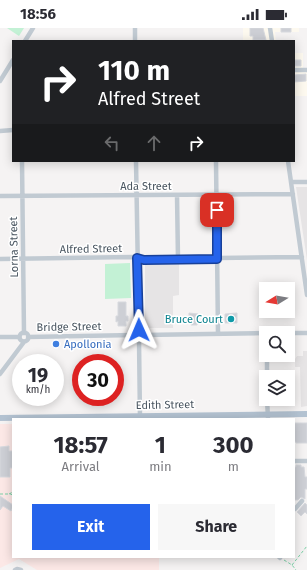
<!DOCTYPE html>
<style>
:root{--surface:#fff;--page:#f7f7f7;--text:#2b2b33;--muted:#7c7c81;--accent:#2563eb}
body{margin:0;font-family:"Fira Sans",sans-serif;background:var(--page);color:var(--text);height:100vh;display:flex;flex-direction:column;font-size:15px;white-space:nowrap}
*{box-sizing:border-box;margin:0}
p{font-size:13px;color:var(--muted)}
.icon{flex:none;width:22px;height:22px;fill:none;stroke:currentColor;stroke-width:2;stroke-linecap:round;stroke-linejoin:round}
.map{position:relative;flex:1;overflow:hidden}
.sheet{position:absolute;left:12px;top:390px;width:283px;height:140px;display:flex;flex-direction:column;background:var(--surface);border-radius:0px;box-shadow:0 2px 10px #0003}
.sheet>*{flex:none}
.top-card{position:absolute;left:12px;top:12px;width:283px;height:122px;border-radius:0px;box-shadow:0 2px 10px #0003;background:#202124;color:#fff;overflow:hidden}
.needle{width:26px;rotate:259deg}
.fabs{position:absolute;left:259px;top:254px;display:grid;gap:8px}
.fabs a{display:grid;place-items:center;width:36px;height:36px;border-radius:0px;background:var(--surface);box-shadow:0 2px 10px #0003;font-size:20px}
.speed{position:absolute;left:12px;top:326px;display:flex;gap:8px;font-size:20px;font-weight:700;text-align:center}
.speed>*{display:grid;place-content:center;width:52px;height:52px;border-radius:50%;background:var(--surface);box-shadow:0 2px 10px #0003;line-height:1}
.speed small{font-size:10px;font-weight:400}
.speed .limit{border:6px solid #d22;background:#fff;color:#111}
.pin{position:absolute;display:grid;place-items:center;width:34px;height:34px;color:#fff;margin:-17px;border-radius:8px;box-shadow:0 2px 6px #0006}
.me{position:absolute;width:44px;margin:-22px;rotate:359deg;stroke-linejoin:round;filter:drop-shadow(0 0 3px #0008)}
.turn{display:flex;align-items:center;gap:14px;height:84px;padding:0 20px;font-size:18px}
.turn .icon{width:52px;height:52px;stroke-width:2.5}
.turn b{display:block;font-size:28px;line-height:34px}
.lanes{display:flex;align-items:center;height:38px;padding:0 20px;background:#0003;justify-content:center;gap:20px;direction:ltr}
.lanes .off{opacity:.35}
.eta{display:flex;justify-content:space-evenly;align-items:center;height:68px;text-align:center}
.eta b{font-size:24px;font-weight:700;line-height:28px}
.action{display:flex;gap:8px;margin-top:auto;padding:8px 20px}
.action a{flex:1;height:46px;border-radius:0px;background:var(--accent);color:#fff;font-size:16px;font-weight:700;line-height:46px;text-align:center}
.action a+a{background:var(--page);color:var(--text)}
.status{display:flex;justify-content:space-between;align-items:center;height:28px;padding:0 20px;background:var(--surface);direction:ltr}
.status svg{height:11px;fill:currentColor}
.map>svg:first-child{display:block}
</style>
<div class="status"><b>18:56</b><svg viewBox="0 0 49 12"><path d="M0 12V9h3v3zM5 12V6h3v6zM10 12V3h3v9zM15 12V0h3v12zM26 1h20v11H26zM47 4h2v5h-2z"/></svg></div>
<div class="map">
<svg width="307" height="542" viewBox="0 0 307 542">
<rect width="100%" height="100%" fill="#f5f3f3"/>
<path fill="#fdf9ef" d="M243 0H299V4H275L276 13H243Z
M294 25H303V43L307 44V68H294Z"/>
<path fill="#e6e4e5" d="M296 159H307V232Z
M179 235V267L173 268V300H145V236Z
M303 323H307V378L301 379 300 339H295V331L297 328H303Z"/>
<path fill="#fce8e6" d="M0 396H13V529H159V542H37L19 531 0 540Z"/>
<path fill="#c3f1d5" d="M7 0H24L19 8Z
M130 235 131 270 105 271V236Z"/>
<path fill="#cdcfd5" stroke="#d7d9de" d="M250 0H263L266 12H253V8H250Z
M281 0H291V4H281Z
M294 32H301V38H294Z
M306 46V53L294 54V47Z
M118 274H126V288H128V293H126V298H118V293L116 294V288H118Z
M189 285 198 286 197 297H191V290H189Z
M237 285V295H225V286Z
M294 395H307V415H296V414H294Z
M9 418V423H13V440H10V449H0V419Z
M296 437H301V439H304L305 449H307V461H305V471L301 469 298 472H294V439H296Z
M0 468 13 477V479L11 483 3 478 0 482Z
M305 475 307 477V486L305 484 301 488 297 484Z"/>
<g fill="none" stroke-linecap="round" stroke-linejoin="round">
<path stroke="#7ad0a6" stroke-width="1" stroke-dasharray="3 2" stroke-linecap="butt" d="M0 466H11L13 468
M9 466 13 464
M13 470V473
M284 532 292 537 296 542
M292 537 307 518"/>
<path stroke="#c1cad2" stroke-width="4.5" d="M135 0V13
M270 0 272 13
M25 13 33 0
M294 42H307
M0 53 13 32
M0 103 13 102
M22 133 24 305
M136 133 139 302
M216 133 218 306
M288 133 307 267
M291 154H307
M177 167 178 231
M0 168 293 166
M0 231 132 229 144 231 302 229
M19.5 309a4.5 4.5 0 1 1 9 0a4.5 4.5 0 1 1-9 0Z
M288 305H307
M144 307 266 305
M0 309H19
M28 309 134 307
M139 312 140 391
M267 327V349
M0 346 24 314
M267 371 268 391
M294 433H307
M294 480 295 481 302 473
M279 529 280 530
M15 542 17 541 21 542"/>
<path stroke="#b3c2d1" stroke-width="6" d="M0 390 307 386"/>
</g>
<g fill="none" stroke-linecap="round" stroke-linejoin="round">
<g stroke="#184099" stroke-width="10">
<path id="route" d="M139 302 137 230 144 232 217 231V182"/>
</g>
<use href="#route" stroke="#2563eb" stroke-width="7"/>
</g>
<circle fill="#0f9aa8" stroke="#fff" stroke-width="1.5" cx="231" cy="291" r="4"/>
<circle fill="#3f7fe0" stroke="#fff" stroke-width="1.5" cx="56" cy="316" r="4"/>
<g text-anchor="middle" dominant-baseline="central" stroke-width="3" stroke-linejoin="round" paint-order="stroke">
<g font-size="11" fill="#4a5661" stroke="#fff">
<text x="146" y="158">Ada Street</text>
<text transform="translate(14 219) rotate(-91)">Lorna Street</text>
<text transform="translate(91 221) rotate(-1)">Alfred Street</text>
<text transform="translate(69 299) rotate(-1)">Bridge Street</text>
<text transform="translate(165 377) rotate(-1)">Edith Street</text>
</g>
<g font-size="11" fill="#0d838f" stroke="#fff" text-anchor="end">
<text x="223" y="291">Bruce Court</text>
</g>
<g font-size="11" fill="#366cbe" stroke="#fff" text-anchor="start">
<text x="64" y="316">Apollonia</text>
</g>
</g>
</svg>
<div class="fabs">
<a><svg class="needle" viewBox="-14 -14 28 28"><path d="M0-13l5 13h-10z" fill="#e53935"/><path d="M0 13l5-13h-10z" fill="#7c7c81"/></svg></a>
<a><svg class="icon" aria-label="search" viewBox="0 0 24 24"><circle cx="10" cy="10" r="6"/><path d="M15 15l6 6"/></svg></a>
<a><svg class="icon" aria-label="layers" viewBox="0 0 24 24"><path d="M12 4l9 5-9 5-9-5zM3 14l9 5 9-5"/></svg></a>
</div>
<div class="speed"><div>19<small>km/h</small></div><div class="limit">30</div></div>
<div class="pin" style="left:217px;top:182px;background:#d93025"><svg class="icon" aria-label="arrive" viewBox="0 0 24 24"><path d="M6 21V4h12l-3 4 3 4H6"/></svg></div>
<svg class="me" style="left:139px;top:302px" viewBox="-20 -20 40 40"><path d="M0-17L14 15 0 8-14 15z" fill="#2563eb" stroke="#fff" stroke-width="4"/></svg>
<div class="top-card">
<div class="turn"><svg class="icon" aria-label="right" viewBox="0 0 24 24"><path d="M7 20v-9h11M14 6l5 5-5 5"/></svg><div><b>110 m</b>Alfred Street</div></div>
<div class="lanes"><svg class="icon off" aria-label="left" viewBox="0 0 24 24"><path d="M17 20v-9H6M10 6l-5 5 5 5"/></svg><svg class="icon off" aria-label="ahead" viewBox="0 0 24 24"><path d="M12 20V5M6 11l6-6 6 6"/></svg><svg class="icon" aria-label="right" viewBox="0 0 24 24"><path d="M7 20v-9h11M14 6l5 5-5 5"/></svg></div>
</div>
<section class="sheet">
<div class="eta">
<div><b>18:57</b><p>Arrival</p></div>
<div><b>1</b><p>min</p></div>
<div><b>300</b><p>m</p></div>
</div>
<div class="action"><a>Exit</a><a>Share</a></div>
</section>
</div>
